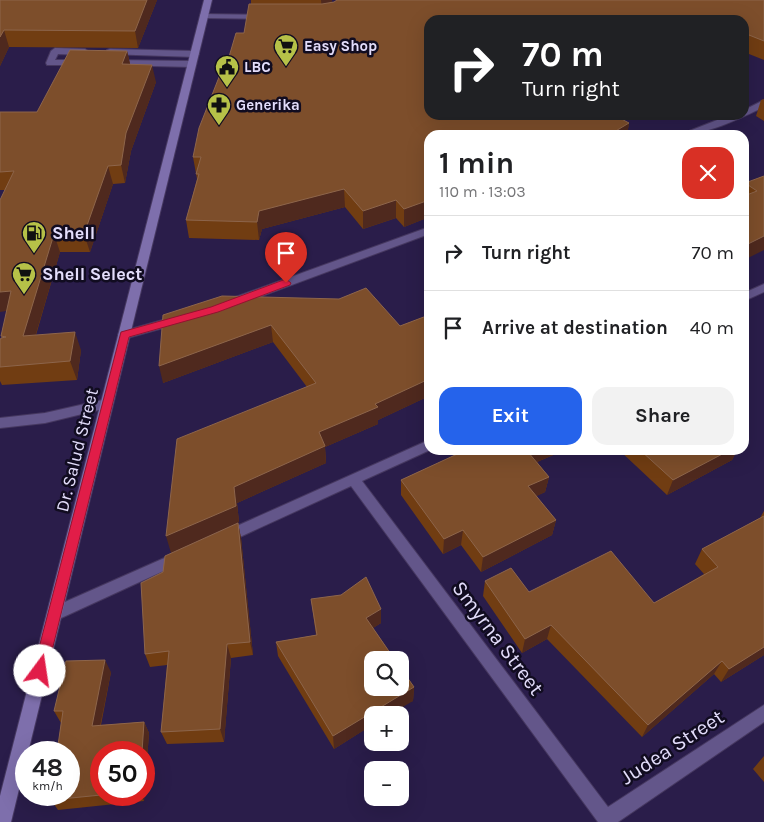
<!DOCTYPE html>
<meta charset="utf-8">
<style>
:root{--surface:#fff;--page:#f2f2f2;--text:#202124;--muted:#757577;--line:#e0e0e0;--accent:#2563eb}
body{margin:0;font-family:Karla,sans-serif;background:var(--page);color:var(--text);height:100vh;display:flex;flex-direction:column;font-size:19px;white-space:nowrap}
*{box-sizing:border-box;margin:0}
p{font-size:16px;color:var(--muted)}
.icon{flex:none;width:28px;height:28px;fill:none;stroke:currentColor;stroke-width:2;stroke-linecap:round;stroke-linejoin:round}
.map{position:relative;flex:1;overflow:hidden}
.details{position:absolute;left:424px;top:130px;width:325px;height:325px;display:flex;flex-direction:column;background:var(--surface);border-radius:15px;box-shadow:0 5px 20px #0002}
.details>*{flex:none}
.guide{position:absolute;left:424px;top:15px;width:325px;height:105px;border-radius:15px;box-shadow:0 5px 20px #0002;background:#202124;color:#fff;overflow:hidden}
.fabs{position:absolute;left:364px;top:651px;display:grid;gap:10px}
.fabs a{display:grid;place-items:center;width:45px;height:45px;border-radius:10px;background:var(--surface);box-shadow:0 5px 20px #0002;font-size:25px}
.speed{position:absolute;left:15px;top:741px;display:flex;gap:10px;font-size:25px;font-weight:700;text-align:center}
.speed>*{display:grid;place-content:center;width:65px;height:65px;border-radius:50%;background:var(--surface);box-shadow:0 5px 20px #0002;line-height:1}
.speed small{font-size:12px;font-weight:400}
.speed .limit{border:8px solid #d22;background:#fff;color:#111}
.pin{position:absolute;display:grid;place-items:center;width:42px;height:42px;color:#fff;margin:-51px -21px;border-radius:50% 50% 50% 0;rotate:-45deg;box-shadow:0 0 5px #0007}
.pin .icon{rotate:45deg}
.me{position:absolute;width:55px;margin:-28px;rotate:14deg;stroke-linejoin:round;filter:drop-shadow(0 0 4px #0008)}
.turn{display:flex;align-items:center;gap:18px;height:105px;padding:0 15px;font-size:22px}
.turn .icon{width:65px;height:65px;stroke-width:2.5}
.turn b{display:block;font-size:35px;line-height:42px}
.round{display:grid;place-items:center;flex:none;width:52px;height:52px;border-radius:15px;background:var(--page)}
.headline{display:flex;align-items:center;justify-content:space-between;height:85px;padding:0 15px}
h1{font-size:30px;font-weight:700;line-height:38px}
.primary-button{display:flex;gap:10px;margin-top:auto;padding:10px 15px}
.primary-button a{flex:1;height:58px;border-radius:15px;background:var(--accent);color:#fff;font-size:20px;font-weight:700;line-height:58px;text-align:center}
.primary-button a+a{background:var(--page);color:var(--text)}
ul{padding:0;list-style:none}
li{display:flex;align-items:center;gap:15px;height:75px;padding:0 15px;border-top:1px solid var(--line)}
li div{flex:1}
li b{display:block;font-size:19px}
li em{font-style:normal}
.map>svg:first-child{display:block}
</style>
<div class="map">
<svg width="764" height="822" viewBox="0 0 764 822">
<rect width="100%" height="100%" fill="#2a1d4a"/>
<g fill="none" stroke-linecap="round" stroke-linejoin="round">
<g stroke="#463860" stroke-width="2">
<path id="lane" d="M201 14 264 15 268 17 264 19 204 18 200 16Z
M55 48 85 49 89 52 85 55 58 54 55 60H79L82 61V65H47L46 63 51 51Z
M110 49 195 51 199 54 195 57 107 54V50Z
M114 60 192 61 196 64 192 67 111 65V61Z
M107 399 111 401 113 404 111 407 45 423 0 428V418L45 413Z"/>
</g>
<g stroke="#463860" stroke-width="2">
<path id="street" d="M764 100V107C741 118 706 135 679 135L730 115H744V110Z
M429 227V234L238 305 234 306 228 302 230 299Z
M764 284V292L744 301V293Z
M177 316 183 320 181 323 124 339 118 335 120 332Z
M429 440V450H430L362 481 608 807 764 705V722L618 822H598L351 486 229 542 224 544 219 542 217 538 219 534Z
M178 552 183 554 185 558 183 562 59 619 54 621 49 619 47 614 49 609Z"/>
</g>
<g stroke="#463860" stroke-width="2">
<path id="secondary" d="M204 0H212L11 822H0V796Z"/>
</g>
<use href="#lane" fill="#63568a" fill-rule="evenodd"/>
<use href="#street" fill="#63568a" fill-rule="evenodd"/>
<use href="#secondary" fill="#7e6fac" fill-rule="evenodd"/>
</g>
<path fill="#713d12" fill-rule="evenodd" d="M0 0H157L138 48 9 47 0 66Z
M251 0H332V2L764 0V60L744 52V20H429V115L629 123 627 135H429V217L404 227 396 218 363 229 345 207 262 229 259 240 189 238 186 220 197 179 193 157 226 67 244 33 251 4Z
M127 51 130 64 156 82 131 151 125 183 113 184 90 252H60L36 335 81 350 77 380 2 385 0 381V340L2 338 1 336 7 311 5 190H0V112H37Z
M764 99V121L756 116 761 100Z
M764 176 744 260V187L745 183Z
M163 315 400 326 429 315V396L378 420V424L325 447 326 463 237 503 239 522 171 553 307 387 273 342 163 383Z
M466 450H565L537 462 549 477 545 492 536 496 556 520 552 535 481 572 461 545 443 554 401 495V480Z
M619 450H737L732 460 667 495Z
M764 511V655L721 682 714 674 642 737 547 639 522 653 483 596 485 581 529 592 654 603 704 574 695 564 702 549 760 518Z
M238 523 241 538 253 655 231 658 224 742 167 744 161 732 167 665 150 667 145 654Z
M311 599 381 623 373 628 414 687 413 701 372 715V725L334 749 278 656 276 642 316 635Z
M111 672 101 725 144 722 149 733 144 801 58 810 51 800 61 723 54 711ZM144 752V795H101Z
M764 756V782L753 769Z"/>
<path fill="#4f291e" d="M147 0H157L138 48 135 31Z
M321 0H332V9L322 13Z
M4 30 9 47 0 66V37Z
M127 51 131 68 122 64Z
M152 65 156 82 131 151 125 183 121 165 126 133Z
M629 123 627 135H609Z
M108 166 113 184 90 252 84 234Z
M344 189 345 207 262 229 259 240 257 222 259 211Z
M396 200V218L363 229V211Z
M429 200V217L404 227V209Z
M54 234 60 252 30 354 23 336Z
M764 236V250L744 260V246Z
M11 291 18 309 0 312V292Z
M271 325 273 342 163 383 159 366Z
M75 332 81 350 77 380 70 361Z
M429 379V396L378 420V424L325 447 326 463 237 503 239 522 171 553 166 536 234 487 319 432 375 404Z
M532 450H565L525 467 528 452Z
M730 450H737L732 460 667 495 673 480Z
M549 477 545 492 525 502 528 486Z
M556 520 552 535 481 572 483 557Z
M238 523 241 538 253 655 250 642Z
M463 530 461 545 443 554 444 539Z
M381 609V623L367 632 366 618Z
M551 625 547 639 522 653 525 639Z
M227 644 231 658 224 742 220 729Z
M764 647V655L721 682 729 669Z
M105 660 111 672 98 736 92 726Z
M722 661 714 674 642 737 648 725Z
M414 687 413 701 389 715H372V725L334 749 333 736Z
M144 722 149 733 144 801 141 795H144V752H142Z"/>
<path fill="#7d4e2b" stroke="#8d654b" d="M0 0H147L135 31 4 30 0 37Z
M337 0H764V41L744 33V20H429V115H614L629 123 609 135H429V200L404 209 396 200 363 211 344 189 259 211 257 222 186 220 199 174H196L201 157H193L199 128 223 67H226L236 33H244L249 4H322L334 2Z
M70 50 127 51 122 64 152 65 126 133 121 165 108 166 84 234H54L23 336 75 332 70 361 0 367V340L1 338 6 337 1 336 11 291 0 292V200L14 171 0 172V112H37Z
M764 176V236L744 246V196L757 191 745 183Z
M366 288 400 326 429 315V379L375 404 378 407 319 432 325 446 234 487 236 506 166 536 177 439 316 383 271 325 159 366 163 315 222 296 339 299Z
M466 450H532L528 452 549 477 528 486 556 520 483 557 463 530 444 539 401 480Z
M640 450H730L673 480Z
M764 516V647L729 669 722 661 648 725 551 625 525 639 485 581 511 568 529 592 611 551 654 603 718 567 702 549Z
M238 523 250 642 227 644 220 729 161 732 169 651 145 654 141 583 163 572 165 556Z
M366 577 381 609 366 618 395 660H372V688H400V667L414 687 333 736 276 642 317 635 311 599 341 595Z
M105 660 92 726 144 722 142 752H101V795L51 800V795H69V752H57L63 711H54L66 661Z"/>
<path fill="#e11d48" stroke="#92132f" d="M286 279 291 283 290 285 218 312 129 337 47 671 45 675 40 677 35 675 33 671 121 332 211 307Z"/>
<defs>
<g id="supermarket-pin" transform="scale(1.25)"><path d="M0 17L-7.5 6A9.5 9.5 0 1 1 7.5 6Z" fill="#b6c148" stroke="#110c20"/><path d="M-6-5.5h2.5l.6 2H6L4.5 2H-2.5L-4.4-4H-6ZM-1.5 3.2a1.3 1.3 0 1 0 .1 0ZM3 3.2a1.3 1.3 0 1 0 .1 0Z" fill="#111"/></g>
<g id="civic-pin" transform="scale(1.25)"><path d="M0 17L-7.5 6A9.5 9.5 0 1 1 7.5 6Z" fill="#b6c148" stroke="#110c20"/><path d="M-.6-6.5H3V-4.5H.6V-3L4-1V1h2V6H-6V1h2V-1L-.6-3ZM-1.2 2.5V6h2.4V2.5Z" fill="#111"/></g>
<g id="pharmacy-pin" transform="scale(1.25)"><path d="M0 17L-7.5 6A9.5 9.5 0 1 1 7.5 6Z" fill="#b6c148" stroke="#110c20"/><path d="M-2-6h4v4h4v4h-4v4h-4v-4h-4v-4h4Z" fill="#111"/></g>
<g id="fuel-pin" transform="scale(1.25)"><path d="M0 17L-7.5 6A9.5 9.5 0 1 1 7.5 6Z" fill="#b6c148" stroke="#110c20"/><path d="M-5.5-6h7V0h2V4h1.3V-2.5L3-4.5l.8-.8L6-3V5H2.5V1h-1V6h-7ZM-4.2-4.7v3.2H.2V-4.7Z" fill="#111"/></g>
</defs>
<g fill-rule="evenodd">
<use href="#supermarket-pin" x="286" y="46"/>
<use href="#civic-pin" x="227" y="67"/>
<use href="#pharmacy-pin" x="219" y="105"/>
<use href="#fuel-pin" x="34" y="233"/>
<use href="#supermarket-pin" x="24" y="274"/>
</g>
<g text-anchor="middle" dominant-baseline="central" stroke-width="5" stroke-linejoin="round" paint-order="stroke">
<g font-size="15" font-weight="bold" fill="#e3ddfb" stroke="#110c20" text-anchor="start">
<text x="304" y="46">Easy Shop</text>
<text x="244" y="67">LBC</text>
<text x="236" y="105">Generika</text>
</g>
<g font-size="18" font-weight="bold" fill="#e3ddfb" stroke="#110c20" text-anchor="start">
<text x="52" y="233">Shell</text>
<text x="42" y="274">Shell Select</text>
</g>
<g font-size="18" fill="#e3ddfb" stroke="#110c20">
<text transform="translate(77 450) rotate(-76)">Dr. Salud Street</text>
</g>
<g font-size="21" fill="#e3ddfb" stroke="#110c20">
<text transform="translate(498 638) rotate(53)">Smyrna Street</text>
<text transform="translate(672 747) rotate(-33)">Judea Street</text>
</g>
</g>
</svg>
<div class="fabs">
<a><svg class="icon" aria-label="search" viewBox="0 0 24 24"><circle cx="10" cy="10" r="6"/><path d="M15 15l6 6"/></svg></a>
<a>+</a>
<a>−</a>
</div>
<div class="speed"><div>48<small>km/h</small></div><div class="limit">50</div></div>
<div class="pin" style="left:286px;top:283px;background:#d93025"><svg class="icon" aria-label="arrive" viewBox="0 0 24 24"><path d="M6 21V4h12l-3 4 3 4H6"/></svg></div>
<svg class="me" style="left:40px;top:671px" viewBox="-20 -20 40 40"><circle r="19" fill="#fff"/><path d="M0-13L10 11 0 6-10 11z" fill="#e11d48"/></svg>
<div class="guide">
<div class="turn"><svg class="icon" aria-label="right" viewBox="0 0 24 24"><path d="M7 20v-9h11M14 6l5 5-5 5"/></svg><div><b>70 m</b>Turn right</div></div>
</div>
<section class="details">
<div class="headline"><div><h1>1 min</h1><p>110 m · 13:03</p></div><a class="round" style="background:#d93025;color:#fff"><svg class="icon" aria-label="close" viewBox="0 0 24 24"><path d="M6 6l12 12M18 6L6 18"/></svg></a></div>
<ul>
<li><svg class="icon" aria-label="right" viewBox="0 0 24 24"><path d="M7 20v-9h11M14 6l5 5-5 5"/></svg><div><b>Turn right</b></div><em>70 m</em></li>
<li><svg class="icon" aria-label="arrive" viewBox="0 0 24 24"><path d="M6 21V4h12l-3 4 3 4H6"/></svg><div><b>Arrive at destination</b></div><em>40 m</em></li>
</ul>
<div class="primary-button"><a>Exit</a><a>Share</a></div>
</section>
</div>
